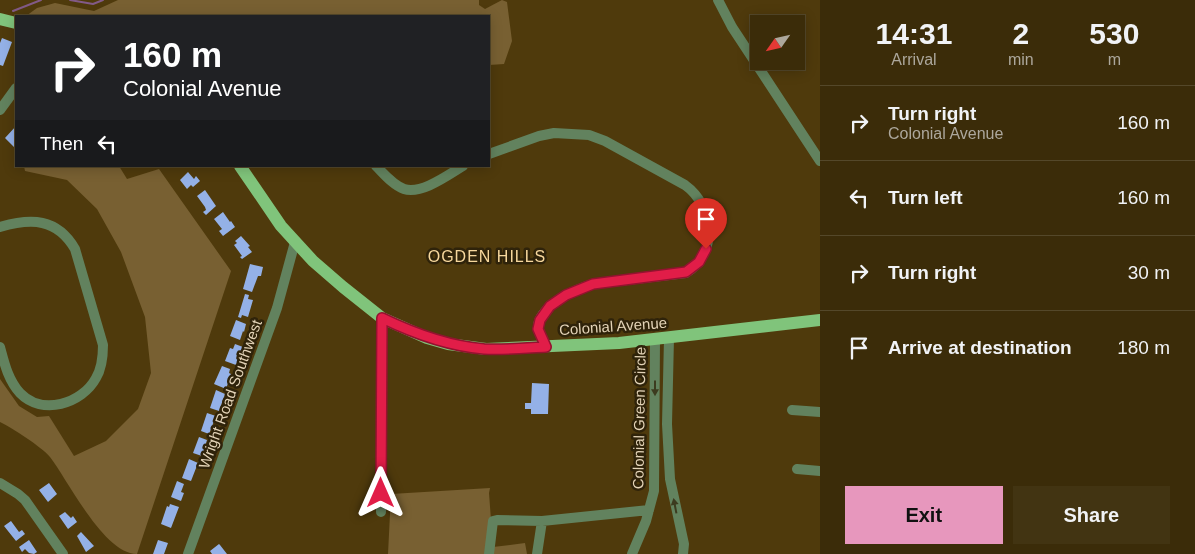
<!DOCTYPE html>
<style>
:root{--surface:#3b2c09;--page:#423412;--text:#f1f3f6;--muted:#aca79c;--line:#54482a;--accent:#e797bd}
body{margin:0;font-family:Arial,sans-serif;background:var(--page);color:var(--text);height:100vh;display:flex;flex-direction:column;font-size:19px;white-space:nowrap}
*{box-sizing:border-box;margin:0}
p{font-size:16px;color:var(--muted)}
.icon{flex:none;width:28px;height:28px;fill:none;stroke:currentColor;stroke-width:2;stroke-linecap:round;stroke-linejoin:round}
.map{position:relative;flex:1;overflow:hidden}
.details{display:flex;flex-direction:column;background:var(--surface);width:375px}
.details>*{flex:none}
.banner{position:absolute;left:15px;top:15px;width:475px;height:152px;border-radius:0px;box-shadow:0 2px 12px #0003,0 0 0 1px var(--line);background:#202124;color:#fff;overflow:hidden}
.needle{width:32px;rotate:236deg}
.tools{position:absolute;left:750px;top:15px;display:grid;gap:10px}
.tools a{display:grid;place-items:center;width:55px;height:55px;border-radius:0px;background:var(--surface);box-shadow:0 2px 12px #0003,0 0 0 1px var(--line);font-size:25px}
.pin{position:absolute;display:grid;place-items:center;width:42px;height:42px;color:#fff;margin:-51px -21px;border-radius:50% 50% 50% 0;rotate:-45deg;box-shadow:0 0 5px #0007}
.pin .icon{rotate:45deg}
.me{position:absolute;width:55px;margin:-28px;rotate:0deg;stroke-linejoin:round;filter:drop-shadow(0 0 4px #0008)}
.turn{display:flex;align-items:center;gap:18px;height:105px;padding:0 25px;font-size:22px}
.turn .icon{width:65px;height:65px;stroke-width:2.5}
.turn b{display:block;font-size:35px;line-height:42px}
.then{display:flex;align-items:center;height:48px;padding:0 25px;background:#0003;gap:10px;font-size:19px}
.eta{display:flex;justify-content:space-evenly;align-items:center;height:85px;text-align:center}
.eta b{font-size:30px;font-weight:800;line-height:35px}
.action{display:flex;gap:10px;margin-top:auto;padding:10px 25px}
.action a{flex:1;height:58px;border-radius:0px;background:var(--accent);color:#111;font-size:20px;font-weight:800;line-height:58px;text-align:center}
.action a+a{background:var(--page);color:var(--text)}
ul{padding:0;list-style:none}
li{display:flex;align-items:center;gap:15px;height:75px;padding:0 25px;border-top:1px solid var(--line)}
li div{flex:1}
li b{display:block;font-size:19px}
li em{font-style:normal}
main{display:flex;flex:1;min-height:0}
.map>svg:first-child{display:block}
</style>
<main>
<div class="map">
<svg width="820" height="554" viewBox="0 0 820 554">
<rect width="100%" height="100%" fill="#4f3a0c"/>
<path fill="#786032" d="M118 0H479V5L485 9 502 0 507 2 512 41 504 64 489 65V16H26L37 8 55 3 94 11Z
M24 166H119L127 179 159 169 231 271 137 554C104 554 69 482 50 457 42 447 12 428 0 422V379L19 406 37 417 49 416 74 456 106 441 138 409 151 373 145 317 121 252 97 209 67 180 25 171Z
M490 488 489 493 493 547 525 543 527 554H388L391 494Z"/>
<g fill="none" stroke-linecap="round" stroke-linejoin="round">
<path stroke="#825a87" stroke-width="2" d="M70 0 93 4 103 0
M13 11 41 0"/>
</g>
<path fill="#94b1e7" d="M2 38 12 42 3 66 0 65V43Z
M16 126V145L14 147 5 138Z
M188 172 194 179 196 176 200 181 193 187 191 185 187 189 180 180Z
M205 190 216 206 206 215 203 212 206 210 205 207 197 196Z
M223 212 230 222 231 221 235 227 223 236 219 231 222 229 214 219Z
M241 236 250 246 248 247 252 252 242 259 240 257 242 256 234 245 237 243 235 241Z
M250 264 263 267 261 276H258L252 292 243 289Z
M245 294 249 295 248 299 253 300 248 317 242 315 241 318 238 317Z
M236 320 246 324 244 332 243 331 240 340 230 336Z
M235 344 243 347 236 365 225 361 230 348 233 349Z
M222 366 230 369 229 373 231 374 226 389 214 384Z
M532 383 549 384 548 414H531V409H525V403H531Z
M216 390 225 394 219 411 210 408Z
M207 413 216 416 209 434 201 431Z
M199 437 207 440 202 456 193 453Z
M189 459 198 463 191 481 182 478Z
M177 481 184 484 181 492 184 493 181 501 171 497Z
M49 483 57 494 48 502 39 490Z
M170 504 179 507 171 528 161 524 167 506 169 507Z
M65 512 71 518 73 516 77 522 68 529 59 516Z
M11 521 19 532 22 530 25 534 16 541 4 526Z
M81 532 94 546 86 552 77 536Z
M29 540 37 552 34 554 29 553 25 549 22 552 19 547Z
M158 540 168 543 164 554H153Z
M219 544 220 545 227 554H212L210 551Z"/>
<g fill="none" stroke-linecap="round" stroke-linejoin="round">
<path stroke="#62825e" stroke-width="10" d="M718 0 732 27 820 161
M0 110 16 88
M489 154 539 136 554 133 589 135 605 141 685 185C714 206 719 253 686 273L593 284C576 289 536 307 538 329 539 334 544 342 546 347
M376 166C384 174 393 185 404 189 421 195 448 175 463 166
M0 227C31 218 57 218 75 249L103 345C103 357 102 368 96 378 82 404 42 416 20 393 8 380 4 362 0 347
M669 338 667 424 670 479 684 544 683 554
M792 410 820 412
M797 469 820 471
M0 483 18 494 25 500 63 554
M381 512 382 318
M188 554 277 308 295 242
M489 554 493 521 497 520 542 521 649 510
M537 554 542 521
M632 554 646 521 654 491 655 339"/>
<path stroke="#80c47b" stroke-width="12" d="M0 19 16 23
M240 166 281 226 313 261 343 287 382 318 427 338 448 344 486 349 619 343 820 320"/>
</g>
<defs><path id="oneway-solid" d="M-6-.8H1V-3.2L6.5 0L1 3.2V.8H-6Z" transform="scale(1.25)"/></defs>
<g fill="#3c3b1f">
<use href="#oneway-solid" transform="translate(655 388) rotate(90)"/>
<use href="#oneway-solid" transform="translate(675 506) rotate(-101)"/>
</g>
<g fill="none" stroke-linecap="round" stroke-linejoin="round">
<g stroke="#92132f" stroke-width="12">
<path id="route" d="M381 493 382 318C415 334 448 346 484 349 505 350 526 348 546 347L538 329 540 320 550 306 566 295 593 284 686 272 699 262 706 249"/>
</g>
<use href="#route" stroke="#e11d48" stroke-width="9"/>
</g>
<g text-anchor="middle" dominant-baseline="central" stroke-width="5" stroke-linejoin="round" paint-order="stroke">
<g font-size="15" fill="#e3d3b7" stroke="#2f230a">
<text transform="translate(613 326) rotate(-4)">Colonial Avenue</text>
<text transform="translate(230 394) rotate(-70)">Wright Road Southwest</text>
<text transform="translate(639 418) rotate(-89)">Colonial Green Circle</text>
</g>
<g font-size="16" letter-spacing="1" fill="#f7d79c" stroke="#2f230a">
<text x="487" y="256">OGDEN HILLS</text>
</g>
</g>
</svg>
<div class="tools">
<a><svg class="needle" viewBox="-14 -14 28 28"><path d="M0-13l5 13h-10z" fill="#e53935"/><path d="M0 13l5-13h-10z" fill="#aca79c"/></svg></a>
</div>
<div class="pin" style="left:706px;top:249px;background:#d93025"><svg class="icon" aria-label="arrive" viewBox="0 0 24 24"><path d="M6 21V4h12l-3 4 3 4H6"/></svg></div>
<svg class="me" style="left:381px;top:493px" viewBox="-20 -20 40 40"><path d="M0-17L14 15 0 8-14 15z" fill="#e11d48" stroke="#fff" stroke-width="4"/></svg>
<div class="banner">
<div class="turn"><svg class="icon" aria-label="right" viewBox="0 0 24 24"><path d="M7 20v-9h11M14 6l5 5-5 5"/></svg><div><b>160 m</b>Colonial Avenue</div></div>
<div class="then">Then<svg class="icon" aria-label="left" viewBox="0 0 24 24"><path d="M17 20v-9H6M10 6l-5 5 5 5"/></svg></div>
</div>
</div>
<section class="details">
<div class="eta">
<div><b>14:31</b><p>Arrival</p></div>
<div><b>2</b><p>min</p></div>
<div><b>530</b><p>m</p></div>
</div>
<ul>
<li><svg class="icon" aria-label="right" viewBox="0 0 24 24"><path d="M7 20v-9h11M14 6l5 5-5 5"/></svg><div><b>Turn right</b><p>Colonial Avenue</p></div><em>160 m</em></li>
<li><svg class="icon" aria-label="left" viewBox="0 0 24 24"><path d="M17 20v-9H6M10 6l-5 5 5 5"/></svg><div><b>Turn left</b></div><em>160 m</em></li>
<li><svg class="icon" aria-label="right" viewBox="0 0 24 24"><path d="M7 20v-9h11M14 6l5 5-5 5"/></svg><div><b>Turn right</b></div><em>30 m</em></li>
<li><svg class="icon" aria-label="arrive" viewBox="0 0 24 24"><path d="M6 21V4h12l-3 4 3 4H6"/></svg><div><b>Arrive at destination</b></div><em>180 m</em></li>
</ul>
<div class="action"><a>Exit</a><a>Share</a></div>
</section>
</main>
